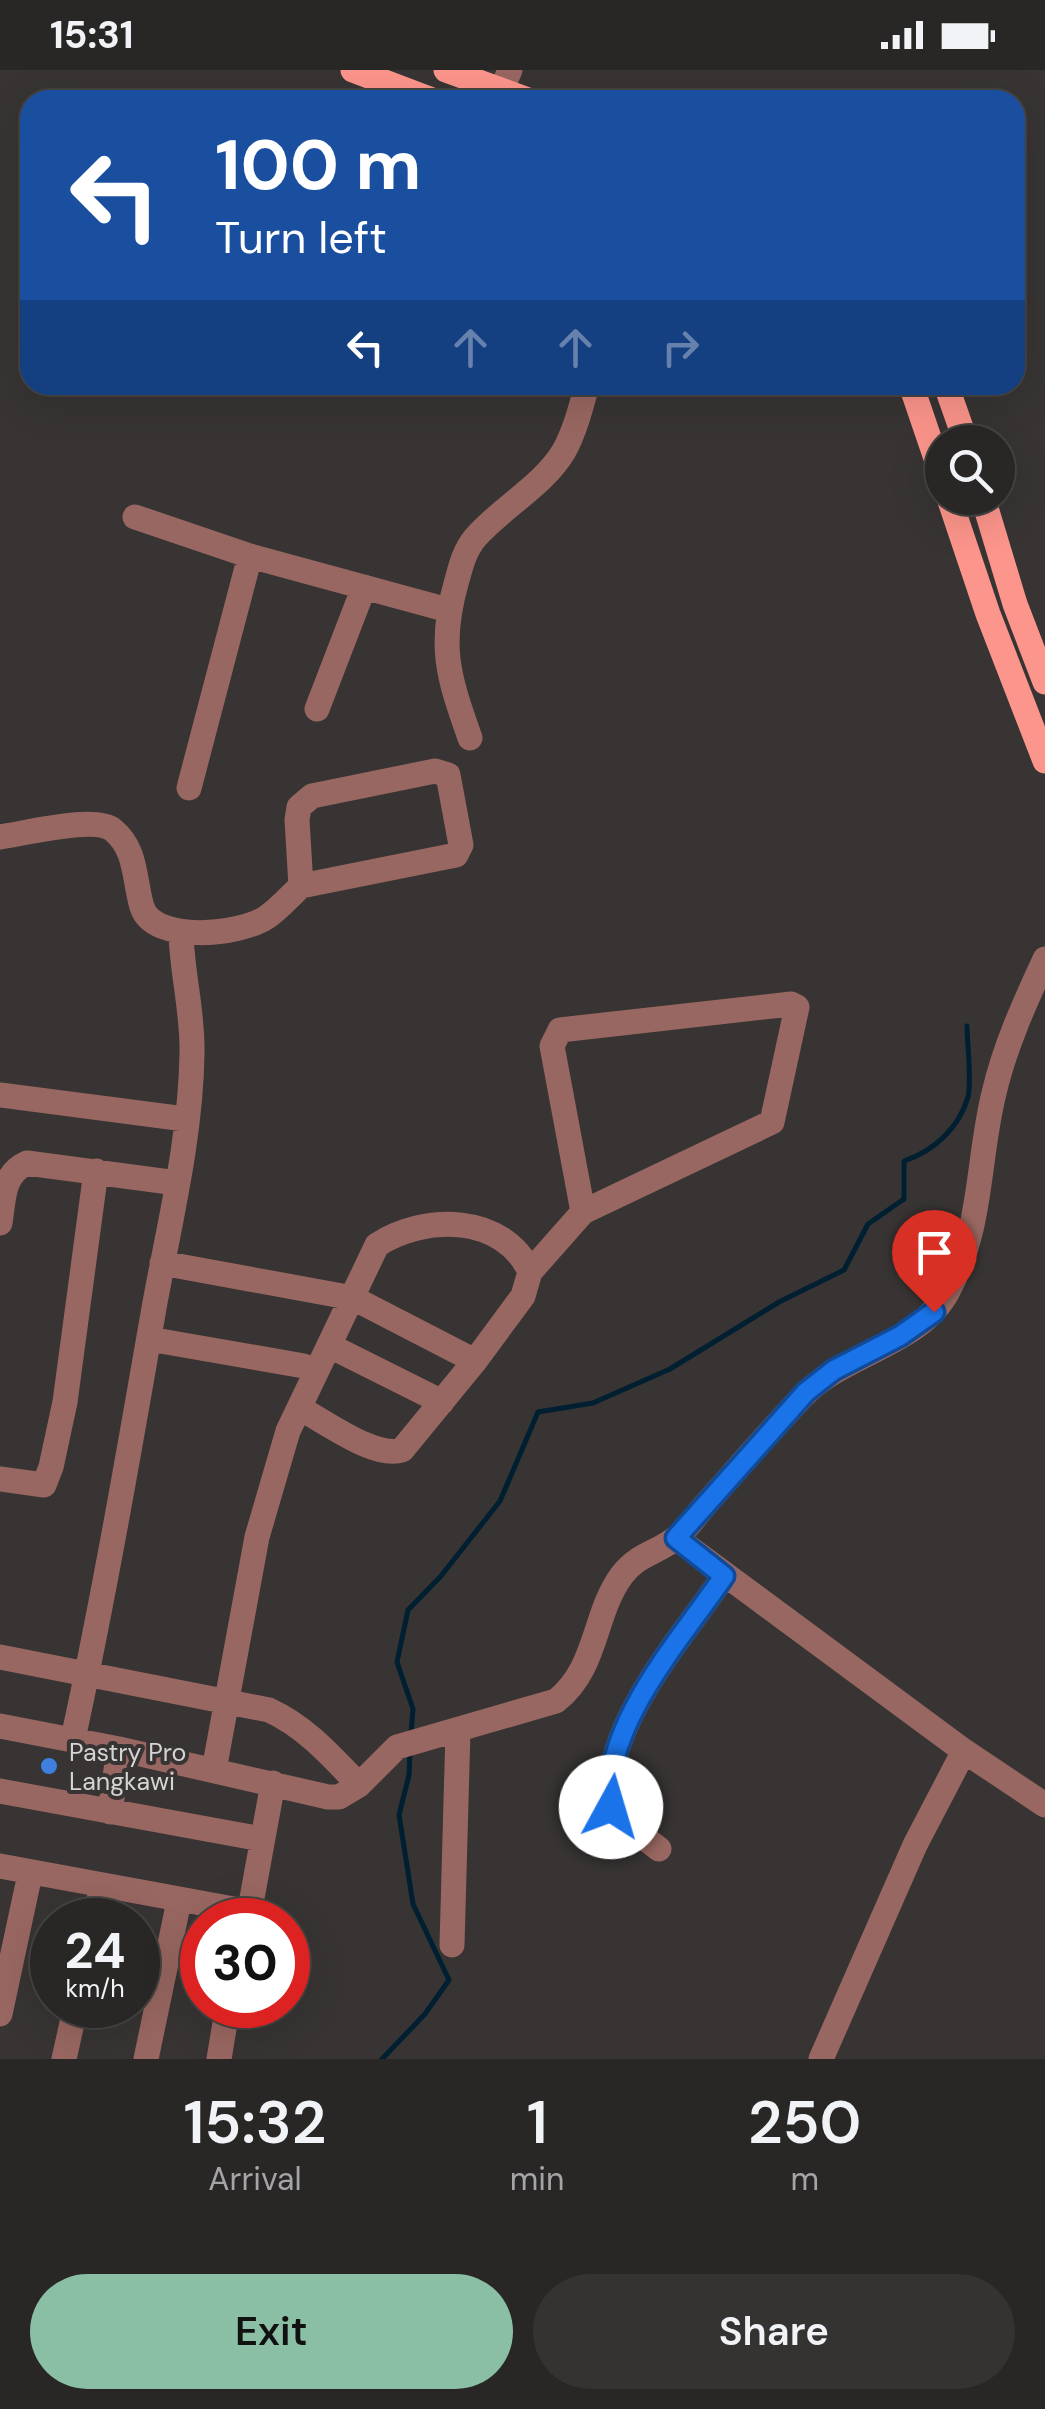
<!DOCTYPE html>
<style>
:root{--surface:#292726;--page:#353332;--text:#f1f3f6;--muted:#a5a5a7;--line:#454443;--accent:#8abfa5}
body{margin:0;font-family:"DM Sans",sans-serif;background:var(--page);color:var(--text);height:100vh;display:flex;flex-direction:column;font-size:38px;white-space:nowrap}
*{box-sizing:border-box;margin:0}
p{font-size:32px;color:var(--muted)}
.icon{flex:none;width:55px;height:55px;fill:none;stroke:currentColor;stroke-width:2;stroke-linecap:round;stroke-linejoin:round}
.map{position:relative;height:1989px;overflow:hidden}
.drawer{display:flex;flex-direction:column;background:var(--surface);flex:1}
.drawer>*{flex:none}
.guide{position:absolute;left:20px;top:20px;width:1005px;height:305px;border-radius:30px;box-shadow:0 10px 40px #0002,0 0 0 2px var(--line);background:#1a4fa0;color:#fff;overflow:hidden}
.fabs{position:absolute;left:925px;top:355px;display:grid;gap:20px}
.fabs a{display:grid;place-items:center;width:90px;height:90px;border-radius:50%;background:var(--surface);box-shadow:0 10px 40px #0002,0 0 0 2px var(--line);font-size:50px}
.speed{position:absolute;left:30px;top:1828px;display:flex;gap:20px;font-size:50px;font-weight:700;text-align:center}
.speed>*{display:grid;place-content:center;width:130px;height:130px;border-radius:50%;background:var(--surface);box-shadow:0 10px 40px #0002,0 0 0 2px var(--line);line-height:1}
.speed small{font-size:25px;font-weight:400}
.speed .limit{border:15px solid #d22;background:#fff;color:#111}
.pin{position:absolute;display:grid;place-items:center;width:85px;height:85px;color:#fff;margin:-102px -42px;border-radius:50% 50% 50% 0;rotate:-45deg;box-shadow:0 0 10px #0007}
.pin .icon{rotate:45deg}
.me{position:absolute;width:110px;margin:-55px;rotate:6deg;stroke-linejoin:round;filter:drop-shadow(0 0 8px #0008)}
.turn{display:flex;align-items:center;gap:35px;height:210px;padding:0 30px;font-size:45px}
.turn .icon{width:130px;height:130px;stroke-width:2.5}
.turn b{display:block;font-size:70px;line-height:85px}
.lanes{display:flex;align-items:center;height:95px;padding:0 30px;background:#0003;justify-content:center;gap:50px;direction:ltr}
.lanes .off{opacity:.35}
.eta{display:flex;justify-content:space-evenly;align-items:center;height:170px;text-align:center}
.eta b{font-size:60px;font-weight:600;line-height:70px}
.primary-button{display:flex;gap:20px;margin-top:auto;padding:20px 30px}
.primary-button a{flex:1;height:115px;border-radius:60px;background:var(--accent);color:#111;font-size:40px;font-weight:600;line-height:115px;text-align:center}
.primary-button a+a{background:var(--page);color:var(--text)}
.status{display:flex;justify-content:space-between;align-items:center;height:70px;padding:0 50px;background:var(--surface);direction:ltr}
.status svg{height:28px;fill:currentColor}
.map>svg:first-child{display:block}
</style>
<div class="status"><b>15:31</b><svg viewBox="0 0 49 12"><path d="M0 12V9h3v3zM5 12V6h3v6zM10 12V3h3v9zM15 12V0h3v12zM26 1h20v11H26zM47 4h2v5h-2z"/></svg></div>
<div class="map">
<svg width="1045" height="1989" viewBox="0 0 1045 1989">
<rect width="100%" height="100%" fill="#373433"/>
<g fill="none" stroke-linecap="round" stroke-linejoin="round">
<path stroke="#001f31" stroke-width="5" d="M411 1664 413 1639 397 1592 408 1540 441 1506 500 1431 538 1342 593 1333 670 1299 779 1232 844 1200 868 1154 904 1129V1091C934 1081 959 1058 968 1027 972 1010 967 974 967 956
M382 1989 425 1944 449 1910 413 1834 399 1745 409 1705 410 1680"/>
<path stroke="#996761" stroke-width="25" d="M497 30 510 0
M135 447 250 486 448 540
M317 639 364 517
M470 668C448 606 438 575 457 510 461 495 465 480 475 468 502 437 543 416 564 381 575 361 581 337 587 315
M189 718 250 486
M0 767C23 764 95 745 113 760 137 779 134 811 142 837 154 874 241 865 267 847 279 839 290 826 301 816L297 750 299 737 312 726 435 701 448 705 461 775 456 785 301 816
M0 1025 185 1049
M0 1153C4 1129 2 1104 27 1093L177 1113
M162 1193 353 1228 475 1291
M149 1269 304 1296
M330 1276 442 1332
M301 1339C326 1352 375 1389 402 1380L475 1291 523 1226 530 1202 583 1142 772 1052 797 937 791 934 560 960 552 976 583 1142
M0 1409 44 1415 51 1397 65 1332 96 1101
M676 1468 964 1681 1045 1735
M0 1587 269 1640C306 1657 331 1686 359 1715
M0 1656 119 1679 328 1727H339L359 1715 397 1677 556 1631C598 1598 593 1544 622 1505 639 1483 658 1483 677 1467 688 1458 697 1444 707 1433 739 1397 770 1361 803 1326 844 1283 920 1275 948 1221 983 1156 977 1092 994 1023 1005 976 1025 932 1045 889
M73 1669C104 1526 129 1382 154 1238 169 1155 191 1068 192 983 193 942 182 904 181 863
M214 1700 257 1467 288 1361 377 1175C424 1144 504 1144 530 1202
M0 1721 261 1769
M110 1742 119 1679
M659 1779 625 1753 611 1737C600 1658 682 1568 724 1506
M0 1796 250 1842
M94 1850 102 1817
M248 1850 273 1713
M452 1875 458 1660
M0 1944 30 1804
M64 1989 76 1935
M146 1989 179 1831
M219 1989 228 1935
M821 1989 915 1775 964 1681"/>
<path stroke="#fc958b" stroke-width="25" d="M353 0 432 30
M446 0 528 30
M911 315 942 406
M946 315 966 372
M949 428 988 544 1045 691
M983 428 1015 534 1045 612"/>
</g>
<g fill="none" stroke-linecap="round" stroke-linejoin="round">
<g stroke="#114b97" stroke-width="25">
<path id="route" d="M611 1737C600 1658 682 1568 724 1506L676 1468 806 1322 834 1300 900 1266 934 1242"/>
</g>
<use href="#route" stroke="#1a73e8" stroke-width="18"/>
</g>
<circle fill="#3f7fe0" stroke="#373433" stroke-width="4" cx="49" cy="1696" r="10"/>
<g text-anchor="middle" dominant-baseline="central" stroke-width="8" stroke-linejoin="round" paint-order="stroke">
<g font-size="25" fill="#d6d4d3" stroke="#373433" text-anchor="start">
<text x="69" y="1682">Pastry Pro<tspan x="69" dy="29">Langkawi</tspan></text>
</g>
</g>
</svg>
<div class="fabs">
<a><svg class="icon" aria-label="search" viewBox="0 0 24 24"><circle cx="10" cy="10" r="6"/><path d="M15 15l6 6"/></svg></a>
</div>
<div class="speed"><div>24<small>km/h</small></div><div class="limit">30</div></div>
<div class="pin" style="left:934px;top:1242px;background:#d93025"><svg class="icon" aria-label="arrive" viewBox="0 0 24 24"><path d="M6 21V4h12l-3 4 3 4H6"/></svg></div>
<svg class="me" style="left:611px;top:1737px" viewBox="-20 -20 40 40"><circle r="19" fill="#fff"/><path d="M0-13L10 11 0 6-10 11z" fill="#1a73e8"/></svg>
<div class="guide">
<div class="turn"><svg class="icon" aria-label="left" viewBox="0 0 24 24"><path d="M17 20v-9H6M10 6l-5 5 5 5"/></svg><div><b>100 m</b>Turn left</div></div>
<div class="lanes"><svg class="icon" aria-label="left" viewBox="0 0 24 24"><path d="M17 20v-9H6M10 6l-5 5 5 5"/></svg><svg class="icon off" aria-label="ahead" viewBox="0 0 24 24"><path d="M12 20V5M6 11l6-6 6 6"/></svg><svg class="icon off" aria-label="ahead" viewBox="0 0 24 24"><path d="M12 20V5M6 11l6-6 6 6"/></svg><svg class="icon off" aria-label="right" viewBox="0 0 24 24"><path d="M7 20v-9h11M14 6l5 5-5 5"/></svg></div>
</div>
</div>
<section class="drawer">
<div class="eta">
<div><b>15:32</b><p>Arrival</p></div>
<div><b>1</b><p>min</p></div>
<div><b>250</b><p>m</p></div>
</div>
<div class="primary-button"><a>Exit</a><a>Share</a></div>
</section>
